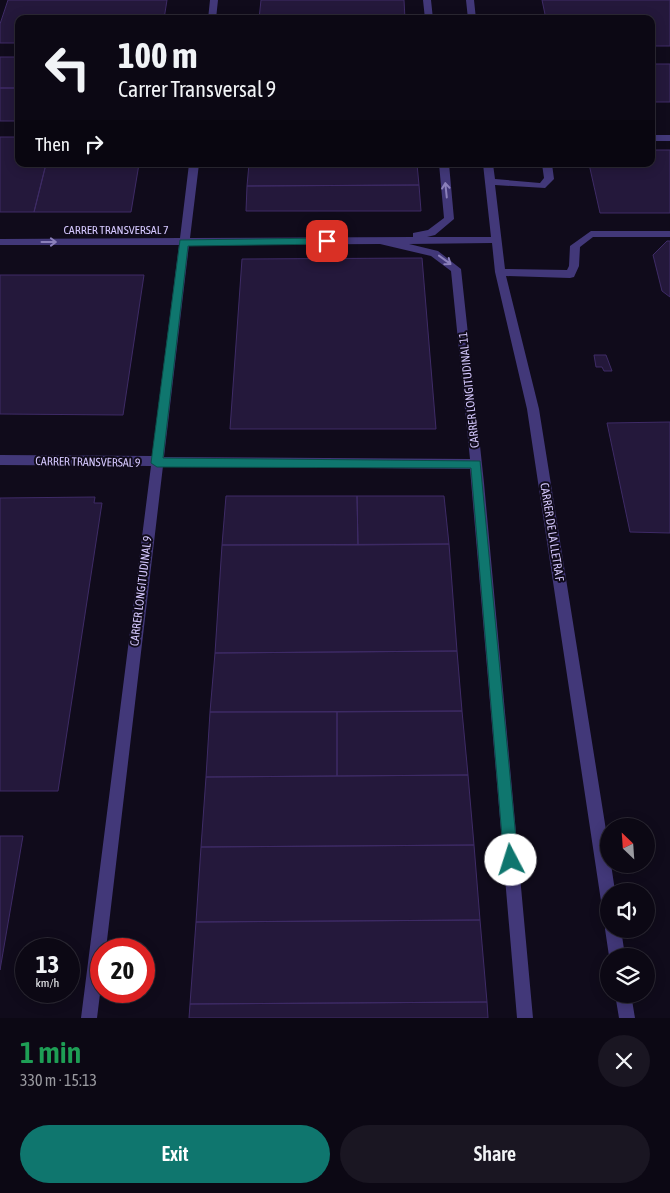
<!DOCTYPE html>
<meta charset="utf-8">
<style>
:root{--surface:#0c0814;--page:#1a1622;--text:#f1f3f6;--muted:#9a9aa0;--line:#2c2934;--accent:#0f766e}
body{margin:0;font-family:"Asap Condensed",sans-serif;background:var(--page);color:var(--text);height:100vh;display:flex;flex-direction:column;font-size:19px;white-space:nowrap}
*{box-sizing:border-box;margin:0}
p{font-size:16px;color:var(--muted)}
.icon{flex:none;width:28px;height:28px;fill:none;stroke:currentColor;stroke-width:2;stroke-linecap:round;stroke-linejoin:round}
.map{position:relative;height:1018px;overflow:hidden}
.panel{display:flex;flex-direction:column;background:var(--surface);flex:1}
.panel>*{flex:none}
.top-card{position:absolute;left:15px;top:15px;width:640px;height:152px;border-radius:10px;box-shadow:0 2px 12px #0003,0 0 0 1px var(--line);background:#0c0814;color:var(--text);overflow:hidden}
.needle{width:32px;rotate:335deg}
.fabs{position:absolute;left:600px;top:818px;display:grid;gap:10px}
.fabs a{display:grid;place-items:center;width:55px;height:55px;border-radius:50%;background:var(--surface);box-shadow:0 2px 12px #0003,0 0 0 1px var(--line);font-size:25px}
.speed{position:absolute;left:15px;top:938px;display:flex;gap:10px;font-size:25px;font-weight:700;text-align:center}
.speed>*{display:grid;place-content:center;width:65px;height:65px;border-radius:50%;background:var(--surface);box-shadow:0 2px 12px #0003,0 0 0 1px var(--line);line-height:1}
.speed small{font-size:12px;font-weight:400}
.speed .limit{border:8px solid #d22;background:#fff;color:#111}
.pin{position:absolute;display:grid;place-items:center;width:42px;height:42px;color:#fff;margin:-21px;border-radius:10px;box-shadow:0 2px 8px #0006}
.me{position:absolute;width:55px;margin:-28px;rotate:355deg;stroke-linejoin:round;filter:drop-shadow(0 0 4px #0008)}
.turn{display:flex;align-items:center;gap:18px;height:105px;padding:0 20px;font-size:22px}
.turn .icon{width:65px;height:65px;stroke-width:2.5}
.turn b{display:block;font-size:35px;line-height:42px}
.then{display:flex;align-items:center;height:48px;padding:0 20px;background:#0003;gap:10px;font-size:19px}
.round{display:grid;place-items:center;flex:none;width:52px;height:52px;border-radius:26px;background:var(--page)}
.headline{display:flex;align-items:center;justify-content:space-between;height:85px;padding:0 20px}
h1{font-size:30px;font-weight:600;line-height:38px;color:#1e9e55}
.cta{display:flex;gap:10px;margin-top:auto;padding:10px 20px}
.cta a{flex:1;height:58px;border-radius:30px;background:var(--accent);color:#fff;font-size:20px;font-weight:600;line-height:58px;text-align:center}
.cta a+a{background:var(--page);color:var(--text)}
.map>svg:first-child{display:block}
</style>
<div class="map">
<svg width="670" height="1018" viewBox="0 0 670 1018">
<rect width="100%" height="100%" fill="#100b1b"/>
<path fill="#24183b" stroke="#3e2b66" d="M8 0H167L164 19H19V43H0V24Z
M261 0H404L405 19H259Z
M542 0H670V46H651V19H546Z
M0 57H19V88H0Z
M651 64H670V102H655L651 91Z
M0 88H19V121H0Z
M0 137H19V164H46L34 212H0Z
M651 150H670V213H600L589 164H651Z
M46 164H139L131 212H34Z
M249 164H417L419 185 247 186Z
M419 185 421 211H246L247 186Z
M667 241H670V297L662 291 653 255Z
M422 258 436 429H230L242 259Z
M0 275H144L123 415 0 414Z
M594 355H606L612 371H604L602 367H596Z
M670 422V533L630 532 607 423Z
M226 496H357L358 545H222Z
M357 496H444L449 544 358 545Z
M95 497 94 503H102L58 791H0V498Z
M449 544 457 651 215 653 222 545Z
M457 651 462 711 210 712 215 653Z
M462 711 468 775 337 776V712Z
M210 712H337V776L206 777Z
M468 775 474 845 201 847 206 777Z
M0 836H23L0 970Z
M474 845 480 920 196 922 201 847Z
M480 920 487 1002 190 1004 196 922Z
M487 1002 488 1018H189L190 1004Z"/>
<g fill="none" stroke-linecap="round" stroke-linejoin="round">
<path fill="#423879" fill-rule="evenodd" d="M210 0H218L216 19H208Z
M423 0H431L433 19H425Z
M466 0H474L476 19H468Z
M651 135H670V141H651Z
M189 164H199L190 238 413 237V233L428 230 444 218 439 164H449L454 219 435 235 427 237H491L483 164H493L495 179 540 183 544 178 542 164H552L554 179 545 188 495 185 505 269 567 270 569 266 570 246 591 231H670V237H593L580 247 579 266 574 277 570 278 506 276 539 409 609 849V864H611L615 891H609V909L603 907 601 901 527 409 495 272 492 243 409 244 438 251 461 269 484 483 533 1018H517L470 469 163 466 106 949H101V986L97 1018H81L151 466 0 465V455L152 456 179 245H0V239L180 238ZM380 244 431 256 451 271 470 459 164 457 189 245Z
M607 923H609V929H621L625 956H609L605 929Z
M615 994H631L635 1018H619Z"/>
</g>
<defs><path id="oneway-shaft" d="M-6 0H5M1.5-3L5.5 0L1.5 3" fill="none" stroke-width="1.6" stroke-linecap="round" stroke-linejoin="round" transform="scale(1.25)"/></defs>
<g stroke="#8b80bb">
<use href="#oneway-shaft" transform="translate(446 190) rotate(-96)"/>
<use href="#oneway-shaft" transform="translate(49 242)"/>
<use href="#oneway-shaft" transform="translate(445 260) rotate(36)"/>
</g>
<path fill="#0f766e" stroke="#0a4d48" d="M327 238 330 239V244L188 246 163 458 480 461 518 860 516 865 511 867 506 865 504 860 471 468 157 467 151 463 180 240Z"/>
<g text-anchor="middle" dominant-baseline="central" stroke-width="4" stroke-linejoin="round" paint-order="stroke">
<g font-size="12" fill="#d4c7fd" stroke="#100b1b">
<text x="116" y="230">CARRER TRANSVERSAL 7</text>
<text transform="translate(469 390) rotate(-96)">CARRER LONGITUDINAL 11</text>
<text transform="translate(88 462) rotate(1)">CARRER TRANSVERSAL 9</text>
<text transform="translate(552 532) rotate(81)">CARRER DE LA LLETRA F</text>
<text transform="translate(141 591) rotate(-83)">CARRER LONGITUDINAL 9</text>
</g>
</g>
</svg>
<div class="fabs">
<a><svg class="needle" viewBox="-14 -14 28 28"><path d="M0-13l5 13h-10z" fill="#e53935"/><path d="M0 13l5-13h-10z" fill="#9a9aa0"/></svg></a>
<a><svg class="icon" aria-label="sound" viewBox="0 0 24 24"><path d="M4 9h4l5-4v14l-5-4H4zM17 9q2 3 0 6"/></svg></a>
<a><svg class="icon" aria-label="layers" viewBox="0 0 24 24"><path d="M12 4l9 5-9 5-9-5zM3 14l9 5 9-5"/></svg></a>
</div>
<div class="speed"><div>13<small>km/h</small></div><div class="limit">20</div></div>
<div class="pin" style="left:327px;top:241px;background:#d93025"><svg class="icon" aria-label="arrive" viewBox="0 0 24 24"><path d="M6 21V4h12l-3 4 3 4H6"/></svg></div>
<svg class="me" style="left:511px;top:860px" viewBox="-20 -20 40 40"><circle r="19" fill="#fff"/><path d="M0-13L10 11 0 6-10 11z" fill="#0f766e"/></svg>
<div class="top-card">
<div class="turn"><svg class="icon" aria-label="left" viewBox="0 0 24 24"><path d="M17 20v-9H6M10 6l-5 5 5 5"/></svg><div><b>100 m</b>Carrer Transversal 9</div></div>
<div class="then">Then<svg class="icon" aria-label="right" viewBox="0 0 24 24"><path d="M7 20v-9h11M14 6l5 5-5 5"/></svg></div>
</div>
</div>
<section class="panel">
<div class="headline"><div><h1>1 min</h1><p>330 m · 15:13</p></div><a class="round"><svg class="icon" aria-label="close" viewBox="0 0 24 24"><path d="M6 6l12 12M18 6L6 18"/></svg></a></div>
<div class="cta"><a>Exit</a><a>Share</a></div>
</section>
